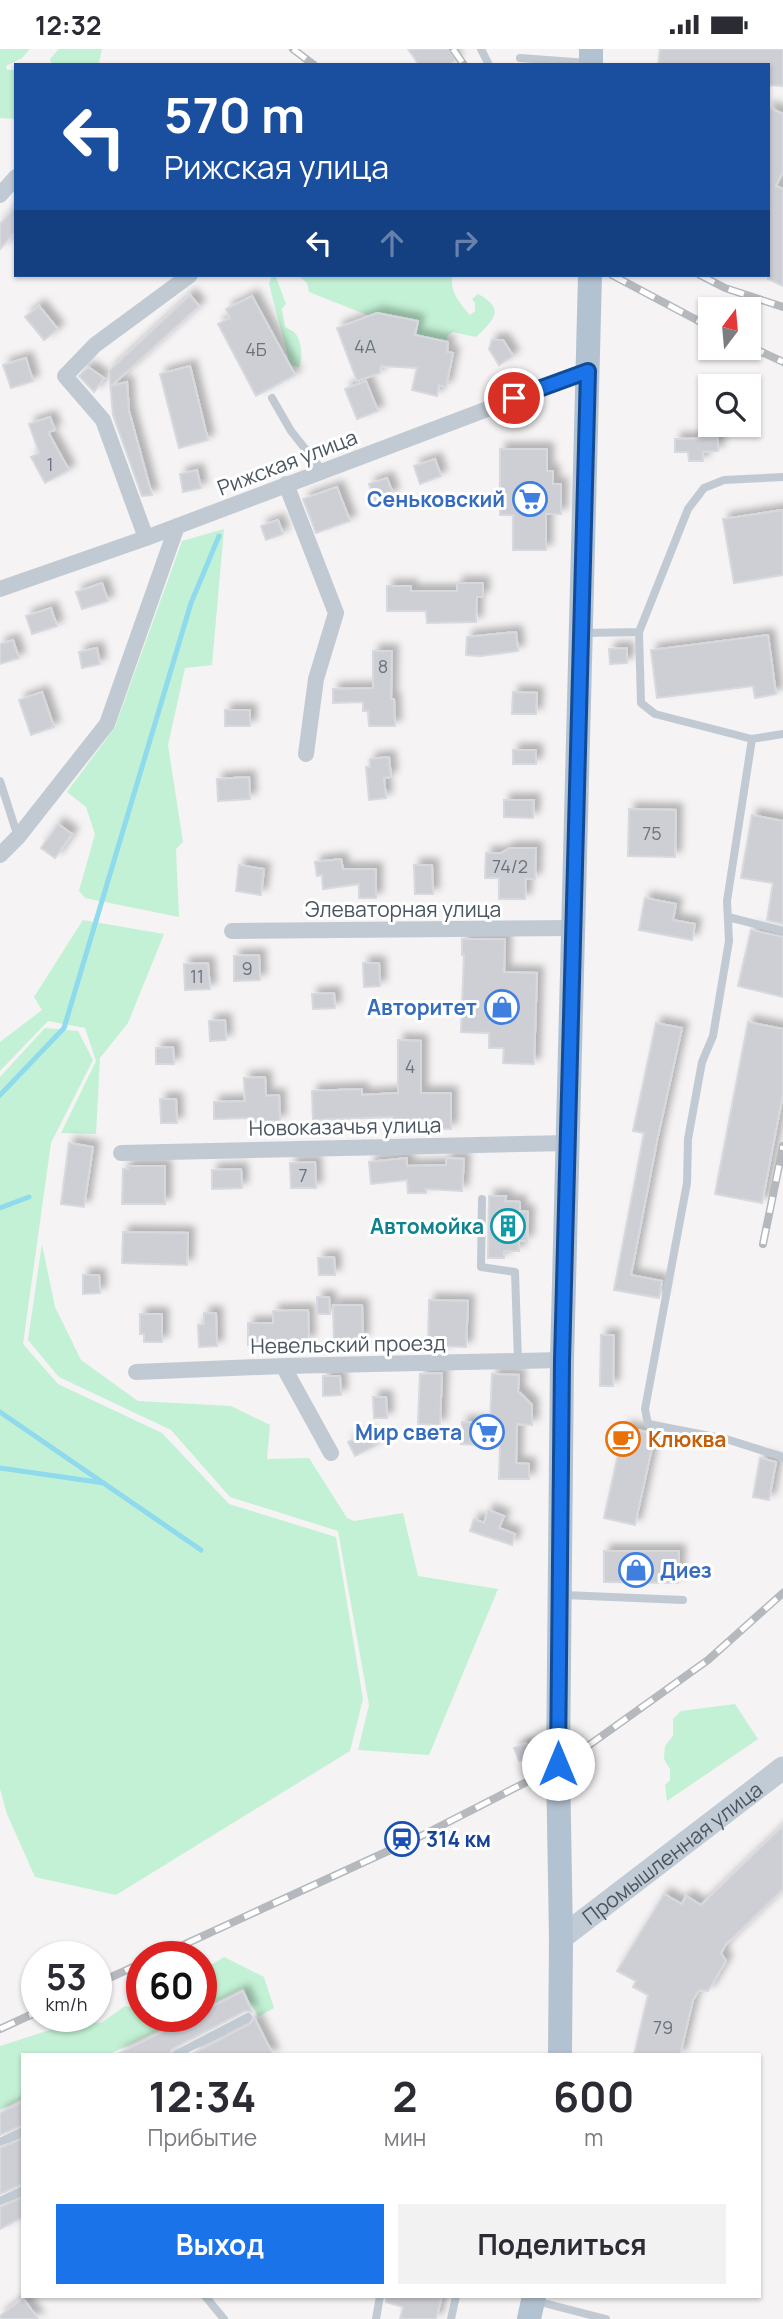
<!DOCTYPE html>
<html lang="ru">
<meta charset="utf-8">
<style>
:root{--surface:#fff;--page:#f2f2f3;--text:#2b2b33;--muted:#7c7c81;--accent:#1a73e8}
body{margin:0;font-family:Manrope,sans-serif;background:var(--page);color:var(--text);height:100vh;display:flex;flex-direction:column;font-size:26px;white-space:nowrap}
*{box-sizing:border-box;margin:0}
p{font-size:23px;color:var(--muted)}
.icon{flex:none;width:38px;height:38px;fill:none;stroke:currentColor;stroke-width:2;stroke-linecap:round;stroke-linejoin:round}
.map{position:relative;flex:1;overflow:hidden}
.details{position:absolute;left:21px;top:2004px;width:740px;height:245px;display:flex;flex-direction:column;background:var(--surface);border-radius:0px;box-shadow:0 2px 5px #0004}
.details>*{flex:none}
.top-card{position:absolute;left:14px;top:14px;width:756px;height:214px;border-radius:0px;box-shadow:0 2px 5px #0004;background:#1a4fa0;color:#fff;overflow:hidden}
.needle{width:46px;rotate:16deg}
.controls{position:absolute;left:698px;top:248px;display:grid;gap:14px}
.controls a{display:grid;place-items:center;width:63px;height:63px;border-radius:0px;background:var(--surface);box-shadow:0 2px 5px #0004;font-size:35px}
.speed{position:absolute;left:21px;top:1892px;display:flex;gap:14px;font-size:35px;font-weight:700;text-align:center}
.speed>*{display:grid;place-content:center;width:91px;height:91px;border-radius:50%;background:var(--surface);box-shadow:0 2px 5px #0004;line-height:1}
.speed small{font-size:18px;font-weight:400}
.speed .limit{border:10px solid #d22;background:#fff;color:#111}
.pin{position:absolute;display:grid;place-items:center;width:60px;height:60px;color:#fff;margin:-30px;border:4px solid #fff;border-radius:50%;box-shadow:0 2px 7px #0007}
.me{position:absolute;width:77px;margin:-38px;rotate:0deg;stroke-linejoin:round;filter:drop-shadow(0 0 5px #0008)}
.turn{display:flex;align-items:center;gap:24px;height:147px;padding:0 35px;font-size:32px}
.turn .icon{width:91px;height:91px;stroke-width:2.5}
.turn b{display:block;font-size:49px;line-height:60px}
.lanes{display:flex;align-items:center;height:66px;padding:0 35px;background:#0003;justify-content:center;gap:35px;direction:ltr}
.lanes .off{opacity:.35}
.eta{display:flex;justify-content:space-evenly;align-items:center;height:119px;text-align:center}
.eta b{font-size:42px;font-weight:700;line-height:49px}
.primary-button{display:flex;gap:14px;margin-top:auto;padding:14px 35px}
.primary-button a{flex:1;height:80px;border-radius:0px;background:var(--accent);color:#fff;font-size:28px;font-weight:700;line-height:80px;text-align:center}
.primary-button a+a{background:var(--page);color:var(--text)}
.status{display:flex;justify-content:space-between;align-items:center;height:49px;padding:0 35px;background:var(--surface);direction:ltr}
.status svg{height:19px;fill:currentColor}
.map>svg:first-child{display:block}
</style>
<div class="status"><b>12:32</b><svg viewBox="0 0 49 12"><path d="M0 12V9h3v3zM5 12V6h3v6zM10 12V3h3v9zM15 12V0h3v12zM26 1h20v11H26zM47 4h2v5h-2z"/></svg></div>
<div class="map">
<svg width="783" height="2270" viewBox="0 0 783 2270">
<defs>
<filter id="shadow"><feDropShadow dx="6" dy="-6" stdDeviation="3.5" flood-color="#0004"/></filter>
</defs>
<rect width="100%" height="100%" fill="#f5f3f3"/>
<path fill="#c3f1d5" d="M0 0H30L22 9 6 17 7 21H16V70L0 69Z
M59 0H102L99 14 95 16H52L50 10Z
M272 226 276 228 286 255 282 260 285 278C289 280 293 282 295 284 302 292 303 310 299 318L291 316 289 312 269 235Z
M300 226H458L452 229C451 245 460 254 470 266L475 262V254L472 250 478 245C506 260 494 271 476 288L453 283 447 287 448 293 423 288 309 243 307 234 300 228Z
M224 480 212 616 185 619 168 696 183 793 176 800 179 868 85 849 79 842 95 785 86 758 67 743 115 678 182 492Z
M83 871 164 885 128 974 100 1009 96 1085 61 1084 96 1012 85 979 48 972 0 1022V993L42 961 34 948Z
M45 979 78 982 93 1011 51 1094 23 1295 58 1335 162 1384 229 1455 336 1488 363 1650 350 1702 116 1846 35 1828 7 1765 0 1740V1028Z
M42 1195 55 1258 81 1311 138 1352 231 1357 270 1376 267 1410 309 1409 347 1469 354 1472 403 1464 418 1527 498 1540 429 1706 358 1701 369 1656 338 1482 230 1448 171 1381 59 1328 28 1291Z
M735 1655 758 1690 667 1752 665 1736 670 1731V1720L664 1710 665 1697 673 1687V1670L681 1662Z
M224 1908 264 1928 274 1959 258 1968 243 1939 201 1960V1922Z
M125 1957 142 1960V1967H187L110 2005 23 2006V2049L0 2061V1997L78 1972 101 1974Z"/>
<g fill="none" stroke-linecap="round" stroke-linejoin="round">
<path stroke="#90daee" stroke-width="5" d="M0 1046 64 979 191 554 219 487
M0 1159 29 1148
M0 1363 201 1501
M0 1419 104 1434"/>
</g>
<path fill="#cdcfd5" stroke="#d7d9de" stroke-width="2" filter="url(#shadow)" d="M408 0H449L456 11 448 16H419Z
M660 0H783V37L768 36V16H658Z
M768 58 783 65V122L776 137 783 140V237L768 230Z
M16 157V182L0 200V175Z
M190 246 199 257 111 337 127 333 129 362 152 446 142 447 113 366 109 322Z
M252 247 295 326 256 347 218 275 230 269 226 260Z
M39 257 58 280 44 291 25 268Z
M377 264 418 272 415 286 448 293 447 303 453 304 446 338 439 336 437 347 412 341 417 319 381 317 380 324 357 332 337 279Z
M492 291H503L513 307 499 316 489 300Z
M26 309 33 332 11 339 3 316Z
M190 317 208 391 179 399 160 325Z
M88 318 104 329 94 343 79 327Z
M366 332 378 362 357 370 345 340Z
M50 368 55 381 48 383 69 421 45 434 31 408 39 404 29 375Z
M718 389V402L703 403V412H689L688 403H675V390Z
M500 400H547V422H553V435H561V465H546V501H513V466H500Z
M435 410 441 427 420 435 414 417Z
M197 421 201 439 183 443 180 425Z
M387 429 393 445 375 452 369 435Z
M337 438 350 472 316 484 303 450Z
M783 461V526L734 534 723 470Z
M278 471 283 485 266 491 261 477Z
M102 534 108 552 82 560 76 543Z
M457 534H483V548H477L476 573 427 574 426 562H387V537H411V542H457Z
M51 559 57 577 32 585 26 567Z
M516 583 518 602 481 607 466 606 467 588Z
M768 586 776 645 755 649 753 637 657 649 651 601Z
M13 591 19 609 0 615V595Z
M97 599 100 615 82 619 79 603Z
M627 599V614L610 615 609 600Z
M373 602H392L391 650H394L395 677H369L368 662H363V653L333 654V640L373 639Z
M42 643 54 678 31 686 19 651Z
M513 643 537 644 536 665H512Z
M225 661H250V677H225Z
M513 701H536V715H513Z
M389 708 391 728 384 729 386 749 369 751 366 718H370V710Z
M249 728 250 750 218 752 217 730Z
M504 751H534L533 769 504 768Z
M629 760 676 761 675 808 628 807Z
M752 766 783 772V875L767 871 773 834 741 829Z
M58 775 72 785 55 809 41 799Z
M510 799H536L535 830H526L525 850H499V829H485L486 804H501Z
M341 810 343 820H376V849H359V835L323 840 322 826 317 827 315 813Z
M239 816 264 820 261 846 236 842Z
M414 816H432L433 845H415Z
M645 849 676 855 673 871 695 875 692 891 639 881Z
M751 881 783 888V948L738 937Z
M462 890H505L504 923 537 924 534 1015 503 1014 504 999H489V984L461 983 464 906H462Z
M259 906 260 931 234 932V907Z
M208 914 210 940 185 941 184 915Z
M363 914H379L380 937 364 938Z
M334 944 335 959 313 960 312 945Z
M225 971 226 991 210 992 209 972Z
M748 973 783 980V1045L762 1154 715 1145Z
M656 974 682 979 658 1087 631 1226 662 1232 659 1249 614 1241 644 1084 633 1082Z
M398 991 421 992V1044H451V1080H392L393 1068 313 1071 312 1042 362 1040V1046L398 1044Z
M173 998 174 1015H156V999Z
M265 1028 266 1047 279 1046 280 1072 251 1073 250 1069 214 1070V1053L245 1052 244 1029Z
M160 1050H176L177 1074H161Z
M69 1094 93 1098 84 1158 61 1155Z
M407 1109V1117L446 1116V1109L464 1110 462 1142 426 1140V1144H408L407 1131 371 1135 369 1113Z
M315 1113 316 1139H291L290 1114Z
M128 1117H165V1155H122L123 1120H128Z
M241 1120 242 1139 212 1140V1121Z
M489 1147H506L505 1152 520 1153V1162L528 1163 527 1192H519V1202H504V1209H488Z
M123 1183 188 1184 187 1216 122 1214Z
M334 1208 335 1226H319L318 1209Z
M83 1226H99L100 1244 83 1245Z
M317 1248H329L330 1265H317Z
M429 1251 468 1252 466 1298 443 1297V1303H428Z
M333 1256H362L363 1291 334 1292Z
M308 1261 309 1292 248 1296V1274H273V1262Z
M204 1264H216L217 1297 199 1298 198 1276 204 1275Z
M140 1265H162V1293H144V1285H140Z
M601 1286H614L613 1337H600Z
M442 1324 440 1376 418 1375 420 1325Z
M492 1325 519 1326 518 1342 532 1356V1376L517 1375 516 1414 529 1415V1430H499L500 1397 461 1395 462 1373 490 1374Z
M323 1327H340L341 1346 323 1347Z
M373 1348H386L387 1369H374Z
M624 1378 655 1385 635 1476 604 1469Z
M368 1383 375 1397 355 1407 348 1393Z
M760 1409 776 1413 769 1451 753 1448Z
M488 1461 504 1467 499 1479 515 1485 512 1496 470 1482 474 1470 484 1474Z
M604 1502H679L678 1534 604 1533Z
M526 1694 531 1707 519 1712 514 1699Z
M783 1777V1840L726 1895 721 1904 726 1912 708 1942 699 1941 693 1951 680 2006H634L648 1946 633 1938 636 1932 617 1922 664 1845 682 1855 686 1847 701 1856Z
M243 1942 252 1963 245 1962 172 2000 169 2006H116L193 1967H201V1963Z
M254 1968 273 2006H190L251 1974Z
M23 2052V2076L0 2086V2064Z
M23 2089V2135L0 2145V2099Z
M23 2148V2168L0 2180V2158Z
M386 2247H442L436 2270H400L403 2258 386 2253Z
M23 2249 38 2270H0V2267Z"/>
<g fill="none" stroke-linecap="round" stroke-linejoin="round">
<path stroke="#c1cad2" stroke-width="8" d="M481 0 489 16
M520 9 588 14
M272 349 291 382 322 421
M783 428 724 431 704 439 688 460 639 583 641 654 655 665 752 690 727 852 729 892 713 987 702 1013 688 1090 687 1134 645 1360 648 1375 726 1390 783 1408
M585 584 639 583
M752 690 783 685
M0 732 18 788
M728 868 783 882
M482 1150 481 1218 515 1223 518 1312
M564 1546 683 1551
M175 2006 248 1968
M0 2093 23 2082
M0 2152 23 2141
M205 2247 224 2270
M536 2252 606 2270
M376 2270 380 2247
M451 2270 456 2247"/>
<path stroke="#c1cad2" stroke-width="16" d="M0 146 16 128
M286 435 336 564 316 630 306 705
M146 489 103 371 65 327 95 296 190 226
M0 540 146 489 588 322
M0 806 18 788 107 675 177 477
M232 882 574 879
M121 1104 569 1094
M283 1317 331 1404
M136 1323 283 1317 562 1311"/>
<path stroke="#c1cbd6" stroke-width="23" id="s1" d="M561 1889 783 1719"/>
<path stroke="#b3c2d1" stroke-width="24" d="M591 16V0
M560 2006 561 1889 558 1715 562 1311 590 226
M529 2270 534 2247"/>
<g stroke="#b5b8bd" stroke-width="8">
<path id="rail" d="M293 0 314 16
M453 0 464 16
M612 226 710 278
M700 226 725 239 783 258
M749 297 783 313
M763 1195 783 1097
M157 1908 423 1786 542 1725 578 1704 708 1611 783 1544
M96 1935 142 1914
M0 1980 37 1963"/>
</g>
<use href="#rail" stroke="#fff" stroke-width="5" stroke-dasharray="16" stroke-linecap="butt"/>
</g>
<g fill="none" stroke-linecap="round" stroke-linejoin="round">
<g stroke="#114b97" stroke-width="18">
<path id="route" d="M514 349 588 322 562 1311 558 1715"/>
</g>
<use href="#route" stroke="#1a73e8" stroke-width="12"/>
</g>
<defs>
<g id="supermarket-ring" transform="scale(1.75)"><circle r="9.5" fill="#fff" stroke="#3f7fe0" stroke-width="1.5"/><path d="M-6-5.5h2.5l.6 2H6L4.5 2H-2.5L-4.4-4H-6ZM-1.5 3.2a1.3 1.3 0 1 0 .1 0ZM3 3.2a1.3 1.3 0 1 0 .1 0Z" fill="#3f7fe0"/></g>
<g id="shop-ring" transform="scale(1.75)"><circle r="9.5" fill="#fff" stroke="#3f7fe0" stroke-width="1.5"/><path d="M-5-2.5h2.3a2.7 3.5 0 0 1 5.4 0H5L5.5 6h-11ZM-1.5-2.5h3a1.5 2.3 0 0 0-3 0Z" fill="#3f7fe0"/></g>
<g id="building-ring" transform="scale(1.75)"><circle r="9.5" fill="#fff" stroke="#0f9aa8" stroke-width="1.5"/><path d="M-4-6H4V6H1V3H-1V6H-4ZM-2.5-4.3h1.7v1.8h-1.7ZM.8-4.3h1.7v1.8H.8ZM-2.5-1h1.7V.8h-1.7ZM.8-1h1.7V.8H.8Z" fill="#0f9aa8"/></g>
<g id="cafe-ring" transform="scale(1.75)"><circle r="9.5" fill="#fff" stroke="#e8710a" stroke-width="1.5"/><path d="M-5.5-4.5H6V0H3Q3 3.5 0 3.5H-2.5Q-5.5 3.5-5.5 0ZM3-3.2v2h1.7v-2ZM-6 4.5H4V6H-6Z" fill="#e8710a"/></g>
<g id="station-ring" transform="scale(1.75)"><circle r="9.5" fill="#fff" stroke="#1a4fb4" stroke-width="1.5"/><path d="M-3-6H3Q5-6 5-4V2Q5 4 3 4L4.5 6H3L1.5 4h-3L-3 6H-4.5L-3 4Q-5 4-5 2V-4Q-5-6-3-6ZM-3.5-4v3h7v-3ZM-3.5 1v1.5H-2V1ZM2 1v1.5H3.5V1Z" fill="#1a4fb4"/></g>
</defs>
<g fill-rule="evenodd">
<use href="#supermarket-ring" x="530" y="450"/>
<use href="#shop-ring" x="502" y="958"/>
<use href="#building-ring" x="508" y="1177"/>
<use href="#supermarket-ring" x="487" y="1383"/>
<use href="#cafe-ring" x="623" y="1390"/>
<use href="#shop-ring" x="636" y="1521"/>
<use href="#station-ring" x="402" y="1790"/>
</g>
<g text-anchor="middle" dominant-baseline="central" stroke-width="6" stroke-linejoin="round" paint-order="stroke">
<g font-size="18" fill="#6b747e">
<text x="365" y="297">4А</text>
<text x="256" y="300">4Б</text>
<text x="50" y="415">1</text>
<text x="383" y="617">8</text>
<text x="652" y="784">75</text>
<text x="510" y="817">74/2</text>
<text x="247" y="919">9</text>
<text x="197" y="927">11</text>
<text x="410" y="1017">4</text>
<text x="303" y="1126">7</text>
<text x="663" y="1978">79</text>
</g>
<g font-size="21" fill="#4a5661" stroke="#fff">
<text transform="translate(287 413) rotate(-21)">Рижская улица</text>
<text x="403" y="860">Элеваторная улица</text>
<text transform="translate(345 1077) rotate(-1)">Новоказачья улица</text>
<text transform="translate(348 1295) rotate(-1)">Невельский проезд</text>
<text stroke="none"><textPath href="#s1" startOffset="140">Промышленная улица</textPath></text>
</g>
<g font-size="21" font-weight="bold" fill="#366cbe" stroke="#fff" text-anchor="end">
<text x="505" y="450">Сеньковский</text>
<text x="477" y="958">Авторитет</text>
<text x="462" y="1383">Мир света</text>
<text x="660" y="1521" text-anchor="start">Диез</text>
</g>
<g font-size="21" font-weight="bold" fill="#0d838f" stroke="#fff" text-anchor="end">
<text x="484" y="1177">Автомойка</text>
</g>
<g font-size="21" font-weight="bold" fill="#c56008" stroke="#fff" text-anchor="start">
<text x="648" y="1390">Клюква</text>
</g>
<g font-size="21" font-weight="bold" fill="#164399" stroke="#fff" text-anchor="start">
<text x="426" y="1790">314 км</text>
</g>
</g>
</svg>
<div class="controls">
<a><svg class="needle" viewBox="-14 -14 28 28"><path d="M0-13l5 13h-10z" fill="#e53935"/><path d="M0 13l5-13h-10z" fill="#7c7c81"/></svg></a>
<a><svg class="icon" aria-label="search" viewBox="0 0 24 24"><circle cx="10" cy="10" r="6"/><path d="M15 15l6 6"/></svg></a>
</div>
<div class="speed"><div>53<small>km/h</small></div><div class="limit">60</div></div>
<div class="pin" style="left:514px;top:349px;background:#d93025"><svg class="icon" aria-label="arrive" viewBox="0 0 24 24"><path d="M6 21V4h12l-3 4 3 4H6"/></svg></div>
<svg class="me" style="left:558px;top:1715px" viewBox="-20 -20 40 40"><circle r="19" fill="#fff"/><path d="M0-13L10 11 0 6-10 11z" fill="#1a73e8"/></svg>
<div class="top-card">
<div class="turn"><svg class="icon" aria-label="left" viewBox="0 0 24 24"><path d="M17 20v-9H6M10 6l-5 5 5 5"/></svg><div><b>570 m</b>Рижская улица</div></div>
<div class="lanes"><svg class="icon" aria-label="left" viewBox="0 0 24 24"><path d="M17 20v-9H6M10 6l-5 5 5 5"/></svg><svg class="icon off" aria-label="ahead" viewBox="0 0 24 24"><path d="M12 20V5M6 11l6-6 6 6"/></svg><svg class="icon off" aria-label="right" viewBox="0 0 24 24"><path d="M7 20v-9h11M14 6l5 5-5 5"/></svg></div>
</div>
<section class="details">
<div class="eta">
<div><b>12:34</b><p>Прибытие</p></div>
<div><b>2</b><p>мин</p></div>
<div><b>600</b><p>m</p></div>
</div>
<div class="primary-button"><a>Выход</a><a>Поделиться</a></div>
</section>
</div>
